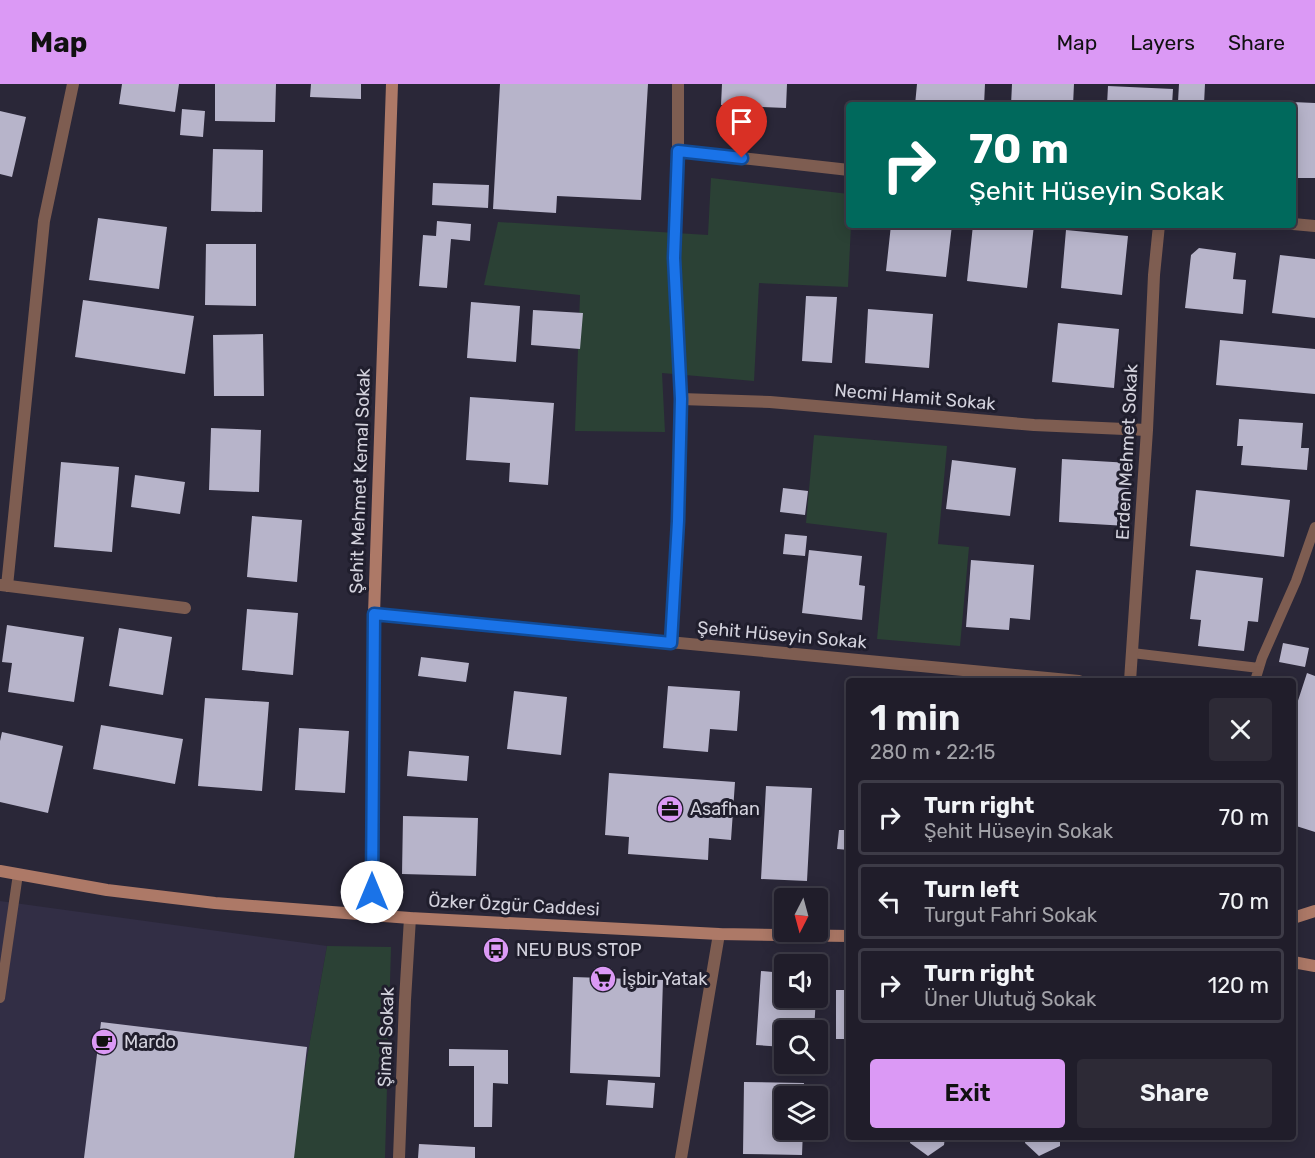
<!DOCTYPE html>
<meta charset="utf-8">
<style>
:root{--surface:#201d2a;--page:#2d2a36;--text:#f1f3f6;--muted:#a2a2a8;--line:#3d3b47;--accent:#db99f5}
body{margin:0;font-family:Rubik,sans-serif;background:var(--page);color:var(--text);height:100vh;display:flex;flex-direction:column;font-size:22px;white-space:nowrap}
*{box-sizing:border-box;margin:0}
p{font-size:20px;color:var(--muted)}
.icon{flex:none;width:33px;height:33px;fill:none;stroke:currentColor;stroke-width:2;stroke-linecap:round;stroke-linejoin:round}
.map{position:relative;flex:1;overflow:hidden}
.details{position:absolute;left:846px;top:594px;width:450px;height:462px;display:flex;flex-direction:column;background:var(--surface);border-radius:6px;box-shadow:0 3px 15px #0003,0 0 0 2px var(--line)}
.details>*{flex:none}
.hud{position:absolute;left:846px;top:18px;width:450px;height:126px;border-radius:6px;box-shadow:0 3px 15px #0003,0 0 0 2px var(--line);background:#00695c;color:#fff;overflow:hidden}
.needle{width:39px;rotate:186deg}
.tools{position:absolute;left:774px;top:804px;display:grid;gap:12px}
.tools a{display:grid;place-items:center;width:54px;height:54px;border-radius:6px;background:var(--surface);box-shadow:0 3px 15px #0003,0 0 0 2px var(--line);font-size:30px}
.pin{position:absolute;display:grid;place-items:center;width:51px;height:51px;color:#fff;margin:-62px -26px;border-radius:50% 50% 50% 0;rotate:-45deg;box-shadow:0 0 6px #0007}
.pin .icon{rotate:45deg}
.me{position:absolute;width:66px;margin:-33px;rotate:0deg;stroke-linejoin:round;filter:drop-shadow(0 0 4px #0008)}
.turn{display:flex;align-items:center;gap:21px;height:126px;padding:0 24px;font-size:27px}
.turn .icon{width:78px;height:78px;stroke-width:2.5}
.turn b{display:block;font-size:42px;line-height:51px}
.round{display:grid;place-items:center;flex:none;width:63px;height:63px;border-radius:6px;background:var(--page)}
.summary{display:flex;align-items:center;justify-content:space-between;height:102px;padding:0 24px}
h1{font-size:36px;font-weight:600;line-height:45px}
.action{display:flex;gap:12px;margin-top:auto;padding:12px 24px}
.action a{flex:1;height:69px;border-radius:6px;background:var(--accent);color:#111;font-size:24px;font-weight:600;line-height:69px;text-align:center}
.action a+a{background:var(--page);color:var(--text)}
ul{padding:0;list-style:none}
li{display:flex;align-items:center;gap:18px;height:75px;margin:0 12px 9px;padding:0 12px;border:3px solid var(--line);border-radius:6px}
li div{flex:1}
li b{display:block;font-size:22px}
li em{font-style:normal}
header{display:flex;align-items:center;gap:36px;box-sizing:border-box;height:84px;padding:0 30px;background:var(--accent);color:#111}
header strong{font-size:28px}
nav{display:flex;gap:33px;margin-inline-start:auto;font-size:21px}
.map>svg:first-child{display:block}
</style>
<header>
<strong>Map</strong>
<nav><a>Map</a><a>Layers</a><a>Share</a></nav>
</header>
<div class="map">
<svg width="1315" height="1074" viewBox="0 0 1315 1074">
<rect width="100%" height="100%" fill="#2a2738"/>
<path fill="#322e45" d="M0 817 327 862 289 1074H0Z"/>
<path fill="#2b4135" d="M711 94 849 110V141H851L848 203 759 199 754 297 662 289 665 348 575 347 580 211 484 201 498 138 708 151Z
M814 351 947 362 938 460 969 463 960 562 877 555 887 449 806 439Z
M327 862 391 863 385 1074H289Z"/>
<path fill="#b7b4ca" d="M122 0H179L175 28 119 20Z
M215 0H276L275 38 215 37Z
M311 0H361V15L310 13Z
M500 0H648L641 116 557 112 556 129 493 125Z
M722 0H787L786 24 721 21Z
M917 0H985L984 21H915Z
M1012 0H1074L1073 21H1011Z
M1179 0H1205L1204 20 1178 18Z
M1108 2 1173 5 1172 21H1107Z
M1247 16 1315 19V94H1293V21H1246Z
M182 25 205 27 203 53 180 51Z
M0 27 26 33 12 93 0 90Z
M213 65 263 66 262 128 211 127Z
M433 99 489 101 488 124 432 121Z
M98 134 167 143 159 205 89 196Z
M437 137 471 140 470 157 451 155 447 204 419 202 423 151 436 152Z
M891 141H952L946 193 886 187Z
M973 141H1034L1027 204 967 197Z
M1066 146 1128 152 1122 211 1061 204Z
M206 160H256V222L205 221Z
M1199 164 1236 169 1233 195 1246 196 1243 230 1185 224 1191 171Z
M1280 171 1315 175V234L1272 229Z
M806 212 837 213 832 279 802 277Z
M83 216 194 232 185 290 75 273Z
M471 218 520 222 516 278 467 274Z
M868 225 933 230 929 284 865 279Z
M533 226 583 229 580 265 531 261Z
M1058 239 1119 245 1114 304 1052 298Z
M263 250 264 312H214L213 251Z
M1220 256 1315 265V310L1216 301Z
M470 313 554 319 548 401 509 398 510 379 466 376Z
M1239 335 1303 339 1301 364H1309L1307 386 1241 381 1243 362H1237Z
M211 344 261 346 259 408 209 406Z
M1062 375 1130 379 1127 442 1059 438Z
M952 376 1016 384 1010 432 946 425Z
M61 378 119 383 112 468 54 463Z
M135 391 185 398 180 430 131 423Z
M783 404 808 407 805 431 780 428Z
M1196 406 1290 416 1284 473 1190 462Z
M252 432 302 436 297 498 247 493Z
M785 450 807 452 805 472 783 470Z
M809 466 862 472 859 501 865 502 862 536 802 529Z
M971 476 1034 481 1030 536 1010 534 1009 546 966 543Z
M1196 486 1263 494 1258 538 1248 537 1244 567 1198 562 1201 536 1190 535Z
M247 525 298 529 293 591 242 586Z
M7 541 84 553 74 618 8 608 12 579 2 578Z
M119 544 172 553 163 611 109 602Z
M1283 559 1309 564 1305 583 1279 578Z
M421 573 469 579 466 598 418 592Z
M1307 589 1315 592V748L1293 741V632Z
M668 602 740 607 737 647 710 645 708 668 663 664Z
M514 607 567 613 561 671 507 665Z
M205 614 269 618 262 707 198 702Z
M101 641 183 655 175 700 93 685Z
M299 644 349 647 345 709 295 706Z
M2 648 63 662 48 729 0 718V657Z
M409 667 469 672 467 697 407 692Z
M609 689 735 698 731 756 709 754 708 776 628 770 629 753 605 751Z
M766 702 812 704 807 797 761 795Z
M847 730H849V766L837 765 839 746H846Z
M403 732 478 734 476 792 402 790Z
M761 887 784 889V914H816L814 946H784V963L756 961Z
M573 893 663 896 660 993 570 989Z
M836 906H849V955H836Z
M101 938 307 963 294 1074H84Z
M449 965 508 966V1000L493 999 492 1043H474V982H449Z
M608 996 655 999 653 1024 606 1021Z
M744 998 804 999 803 1012H784V1046H803L802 1071 743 1070Z
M911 1053H945L944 1061 928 1072 910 1059Z
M1026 1053H1060V1062L1039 1072 1025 1059Z
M419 1060 475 1063V1074H418Z"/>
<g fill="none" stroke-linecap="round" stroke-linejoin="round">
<path stroke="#7e5d51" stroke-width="10" d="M1132 569 1259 584
M1255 597 1262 574 1296 497 1315 443
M0 914 18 790"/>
<path stroke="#7e5d51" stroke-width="12" d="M678 67 849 86
M1293 140 1315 142
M681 315 770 318 1034 341 1147 346
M1 501 185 524
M7 502 44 137 73 0
M374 530 1079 597
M671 559 678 437 681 315 674 173 678 67V0
M1130 597 1147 346 1154 191 1159 141
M399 1074 405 916 410 834
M681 1074 719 850"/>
<path stroke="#ad7967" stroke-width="12" d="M0 787 107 806 215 819 410 834 719 850 849 852
M372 831V620L374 530 392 0
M1293 834 1315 827
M1293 878 1315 882"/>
</g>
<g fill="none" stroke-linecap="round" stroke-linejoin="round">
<g stroke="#114b97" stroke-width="15">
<path id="route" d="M372 808 374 530 671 559 678 437 681 315 674 174 678 67 742 74"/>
</g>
<use href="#route" stroke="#1a73e8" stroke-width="10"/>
</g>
<defs>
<g id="office-disc" transform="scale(1.35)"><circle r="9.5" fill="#db99f5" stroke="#201e2d"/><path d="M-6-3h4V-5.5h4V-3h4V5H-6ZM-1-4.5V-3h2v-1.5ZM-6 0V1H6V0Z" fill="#111"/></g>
<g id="bus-disc" transform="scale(1.35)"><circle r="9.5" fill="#db99f5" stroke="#201e2d"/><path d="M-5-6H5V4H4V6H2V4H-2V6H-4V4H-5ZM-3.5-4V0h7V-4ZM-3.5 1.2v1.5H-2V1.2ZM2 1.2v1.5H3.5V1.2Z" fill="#111"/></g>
<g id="supermarket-disc" transform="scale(1.35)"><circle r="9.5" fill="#db99f5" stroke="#201e2d"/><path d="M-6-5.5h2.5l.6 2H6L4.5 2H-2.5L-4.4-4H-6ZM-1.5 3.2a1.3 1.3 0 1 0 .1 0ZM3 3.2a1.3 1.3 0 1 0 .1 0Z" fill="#111"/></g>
<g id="cafe-disc" transform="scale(1.35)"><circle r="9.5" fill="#db99f5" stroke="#201e2d"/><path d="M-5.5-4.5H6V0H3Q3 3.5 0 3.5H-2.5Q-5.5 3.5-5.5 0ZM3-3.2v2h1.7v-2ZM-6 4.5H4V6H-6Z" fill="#111"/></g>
</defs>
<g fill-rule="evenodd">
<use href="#office-disc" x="670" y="725"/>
<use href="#bus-disc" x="496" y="866"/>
<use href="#supermarket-disc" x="603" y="895"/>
<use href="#cafe-disc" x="104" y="958"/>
</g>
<g text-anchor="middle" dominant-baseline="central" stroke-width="6" stroke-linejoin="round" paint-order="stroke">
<g font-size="18" fill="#d3d2dd" stroke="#201e2d">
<text transform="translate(915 313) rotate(5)">Necmi Hamit Sokak</text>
<text transform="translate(1127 368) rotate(-87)">Erden Mehmet Sokak</text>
<text transform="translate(360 397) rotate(-88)">Şehit Mehmet Kemal Sokak</text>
<text transform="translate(782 551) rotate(5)">Şehit Hüseyin Sokak</text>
<text transform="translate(514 821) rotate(3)">Özker Özgür Caddesi</text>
<text transform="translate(386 953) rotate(-88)">Şimal Sokak</text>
</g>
<g font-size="18" fill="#d3d2dd" stroke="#201e2d" text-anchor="start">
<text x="690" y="725">Asafhan</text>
<text x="516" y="866">NEU BUS STOP</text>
<text x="622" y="895">İşbir Yatak</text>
<text x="124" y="958">Mardo</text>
</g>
</g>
</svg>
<div class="tools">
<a><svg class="needle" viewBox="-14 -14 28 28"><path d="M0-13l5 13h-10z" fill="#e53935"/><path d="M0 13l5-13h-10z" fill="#a2a2a8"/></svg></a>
<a><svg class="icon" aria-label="sound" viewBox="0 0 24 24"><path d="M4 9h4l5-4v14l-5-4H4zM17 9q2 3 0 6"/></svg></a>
<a><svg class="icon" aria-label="search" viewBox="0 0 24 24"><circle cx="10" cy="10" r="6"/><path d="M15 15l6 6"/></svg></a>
<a><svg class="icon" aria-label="layers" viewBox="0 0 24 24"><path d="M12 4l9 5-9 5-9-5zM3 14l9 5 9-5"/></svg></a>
</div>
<div class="pin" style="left:742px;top:74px;background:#d93025"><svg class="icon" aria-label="arrive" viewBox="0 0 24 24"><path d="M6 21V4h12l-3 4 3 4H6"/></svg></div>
<svg class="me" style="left:372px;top:808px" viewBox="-20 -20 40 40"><circle r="19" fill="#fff"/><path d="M0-13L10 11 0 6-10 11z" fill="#1a73e8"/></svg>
<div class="hud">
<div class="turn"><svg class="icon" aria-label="right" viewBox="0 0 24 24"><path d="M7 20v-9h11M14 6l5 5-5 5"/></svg><div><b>70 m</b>Şehit Hüseyin Sokak</div></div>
</div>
<section class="details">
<div class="summary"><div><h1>1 min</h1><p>280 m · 22:15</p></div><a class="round"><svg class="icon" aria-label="close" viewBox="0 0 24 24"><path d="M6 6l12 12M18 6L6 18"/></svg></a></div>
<ul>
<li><svg class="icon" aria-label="right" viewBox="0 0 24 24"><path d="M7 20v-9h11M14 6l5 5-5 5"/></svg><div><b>Turn right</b><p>Şehit Hüseyin Sokak</p></div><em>70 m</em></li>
<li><svg class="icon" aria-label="left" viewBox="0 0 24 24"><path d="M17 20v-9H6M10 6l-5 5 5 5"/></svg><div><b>Turn left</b><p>Turgut Fahri Sokak</p></div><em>70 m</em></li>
<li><svg class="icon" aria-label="right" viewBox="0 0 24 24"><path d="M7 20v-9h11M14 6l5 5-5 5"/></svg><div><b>Turn right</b><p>Üner Ulutuğ Sokak</p></div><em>120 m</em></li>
</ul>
<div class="action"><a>Exit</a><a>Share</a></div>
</section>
</div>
